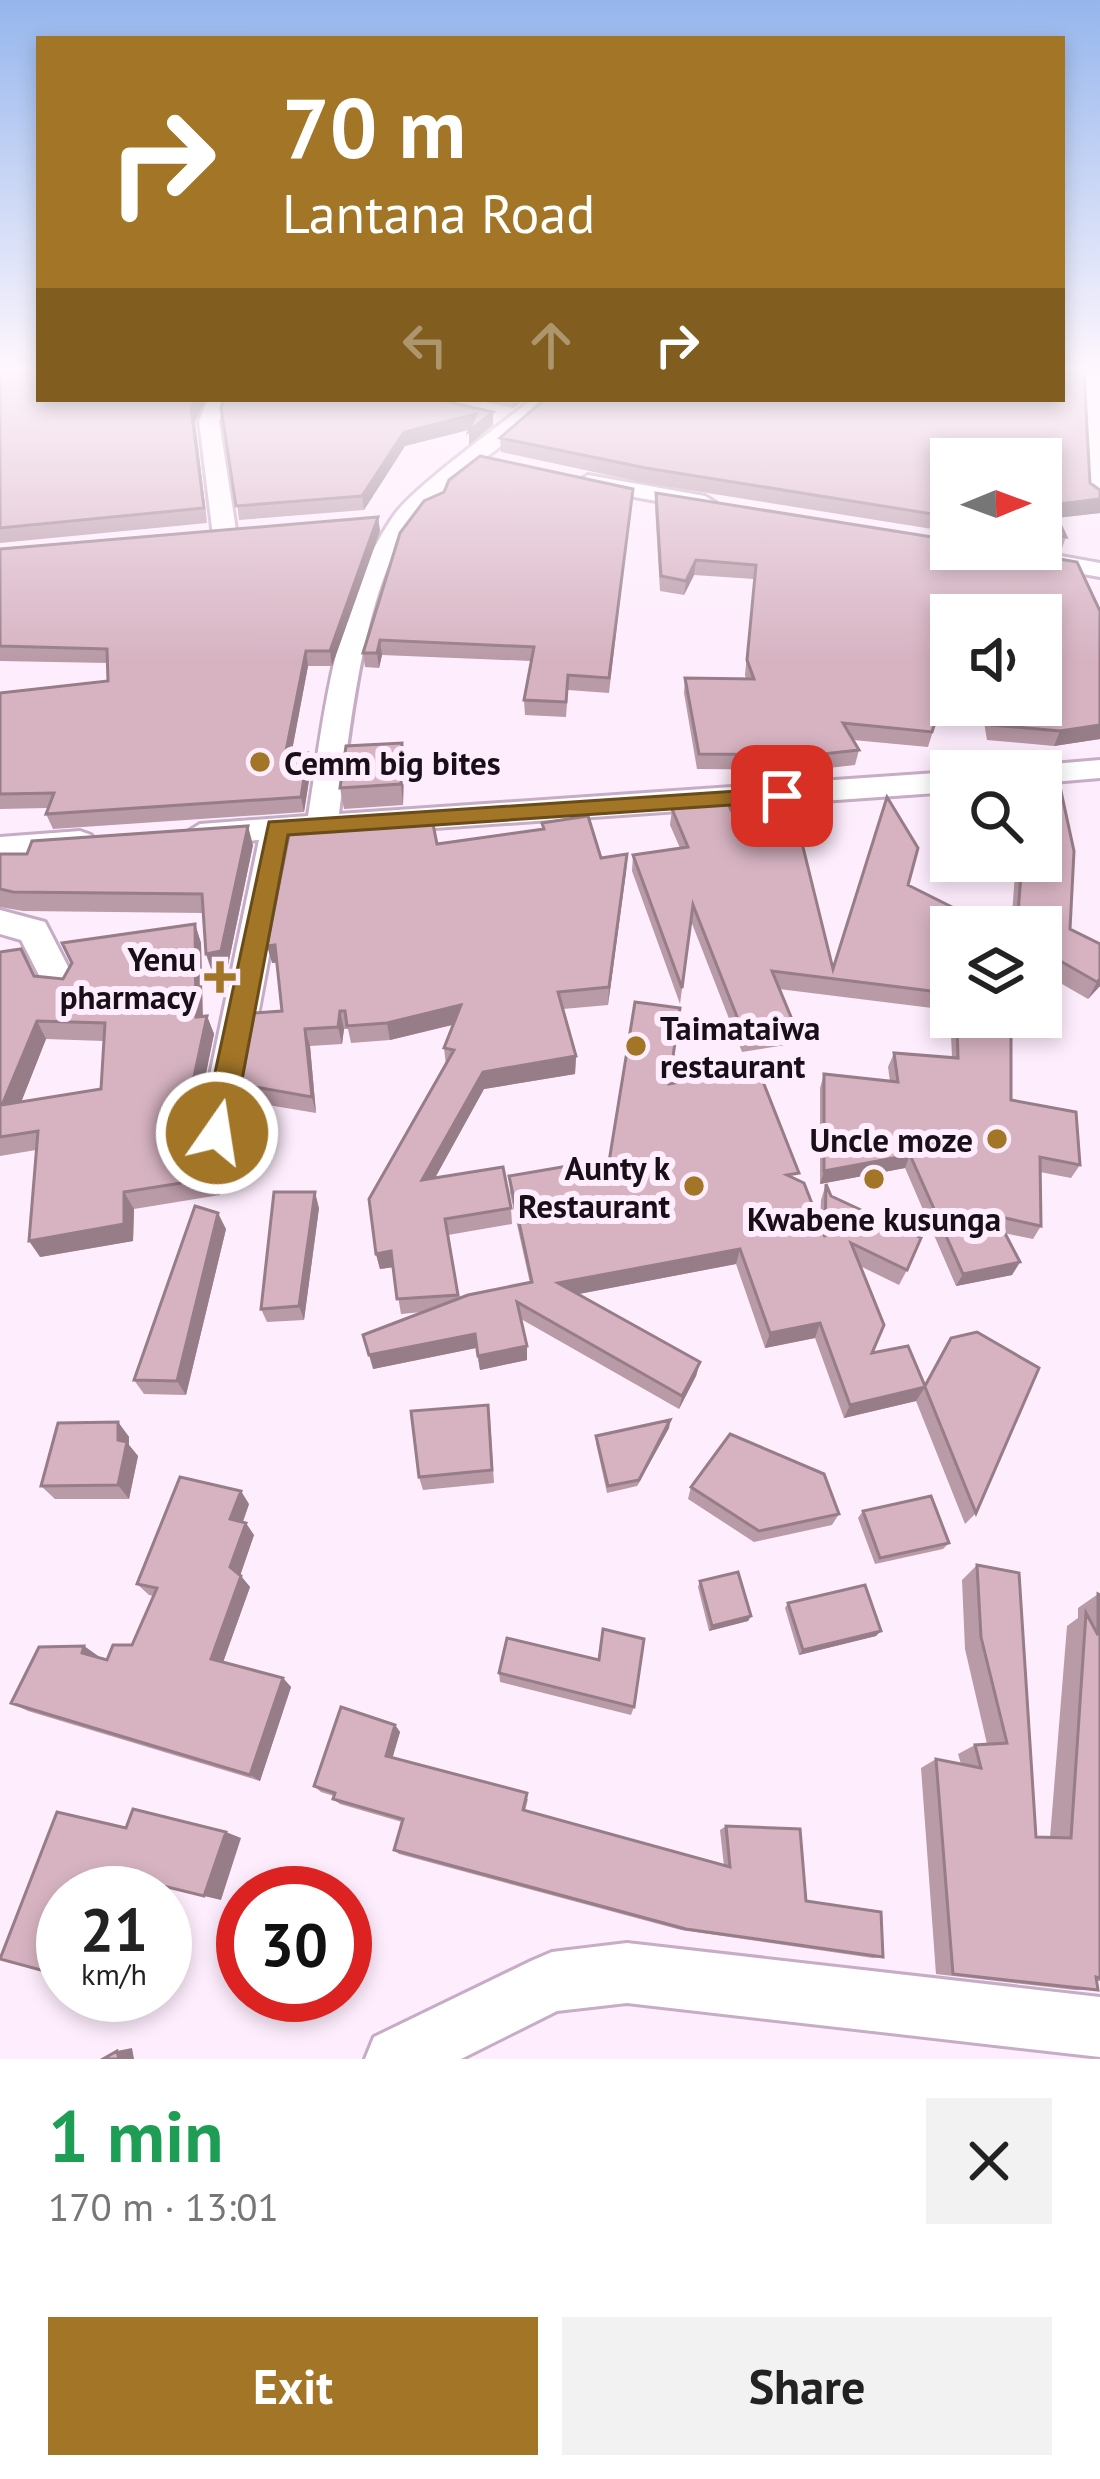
<!DOCTYPE html>
<meta charset="utf-8">
<style>
:root{--surface:#fff;--page:#f2f2f2;--text:#222;--muted:#767676;--accent:#a27527}
body{margin:0;font-family:"PT Sans",sans-serif;background:var(--page);color:var(--text);height:100vh;display:flex;flex-direction:column;font-size:45px;white-space:nowrap}
*{box-sizing:border-box;margin:0}
p{font-size:39px;color:var(--muted)}
.icon{flex:none;width:66px;height:66px;fill:none;stroke:currentColor;stroke-width:2;stroke-linecap:round;stroke-linejoin:round}
.map{position:relative;height:2059px;overflow:hidden}
.side{display:flex;flex-direction:column;background:var(--surface);flex:1}
.side>*{flex:none}
.top-card{position:absolute;left:36px;top:36px;width:1029px;height:366px;border-radius:0px;box-shadow:0 6px 18px #0003;background:#a27527;color:#fff;overflow:hidden}
.needle{width:78px;rotate:89deg}
.fabs{position:absolute;left:930px;top:438px;display:grid;gap:24px}
.fabs a{display:grid;place-items:center;width:132px;height:132px;border-radius:0px;background:var(--surface);box-shadow:0 6px 18px #0003;font-size:60px}
.speed{position:absolute;left:36px;top:1866px;display:flex;gap:24px;font-size:60px;font-weight:700;text-align:center}
.speed>*{display:grid;place-content:center;width:156px;height:156px;border-radius:50%;background:var(--surface);box-shadow:0 6px 18px #0003;line-height:1}
.speed small{font-size:30px;font-weight:400}
.speed .limit{border:18px solid #d22;background:#fff;color:#111}
.pin{position:absolute;display:grid;place-items:center;width:102px;height:102px;color:#fff;margin:-51px;border-radius:24px;box-shadow:0 6px 18px #0006}
.me{position:absolute;width:132px;margin:-66px;rotate:13deg;stroke-linejoin:round;filter:drop-shadow(0 0 9px #0008)}
.turn{display:flex;align-items:center;gap:42px;height:252px;padding:0 48px;font-size:54px}
.turn .icon{width:156px;height:156px;stroke-width:2.5}
.turn b{display:block;font-size:84px;line-height:102px}
.lanes{display:flex;align-items:center;height:114px;padding:0 48px;background:#0003;justify-content:center;gap:60px;direction:ltr}
.lanes .off{opacity:.35}
.round{display:grid;place-items:center;flex:none;width:126px;height:126px;border-radius:0px;background:var(--page)}
.overview{display:flex;align-items:center;justify-content:space-between;height:204px;padding:0 48px}
h1{font-size:72px;font-weight:700;line-height:90px;color:#1e9e55}
.action{display:flex;gap:24px;margin-top:auto;padding:24px 48px}
.action a{flex:1;height:138px;border-radius:0px;background:var(--accent);color:#fff;font-size:48px;font-weight:700;line-height:138px;text-align:center}
.action a+a{background:var(--page);color:var(--text)}
.map>svg:first-child{display:block}
</style>
<div class="map">
<svg width="1100" height="2059" viewBox="0 0 1100 2059">
<rect width="100%" height="100%" fill="#feedfd"/>
<g fill="none" stroke-linecap="round" stroke-linejoin="round">
<g stroke="#c7acc5" stroke-width="6">
<path id="street" d="M1083 373H1100V504L1089 497Z
M208 399H228L219 421 237 536 225 543 213 536 199 421Z
M532 399H554C514 445 453 473 414 520 364 582 349 735 339 814L951 772V792L291 838 236 1133 231 1144 217 1149 203 1144 198 1133 259 840 200 844 184 834 200 824 308 816C324 716 334 605 392 518 411 488 500 426 532 399Z
M588 475 705 496 716 503 705 510 580 487 577 482Z
M968 549H1022L1100 563V577L980 556Z
M1100 760V778L1041 783V771H1028L1041 765Z
M80 831 91 835 96 842 91 849 0 859V837Z
M0 910 45 922 77 984 72 993H48L21 940 0 934Z
M627 1943 1100 1997V2057L627 2003 557 2011 461 2059H365L374 2037 531 1961 552 1952Z"/>
</g>
<use href="#street" fill="#fff" fill-rule="evenodd"/>
</g>
<path fill="#b99aa7" fill-rule="evenodd" d="M0 373 195 422 207 523 0 543Z
M1062 373H1084L1090 483 1100 490V513L1057 518 1066 537 1061 551 1041 548V459H951V532L645 483 501 452 500 438 545 399H1062Z
M224 399 493 425 469 445V430L405 446 364 510 239 520Z
M471 399H526L513 408Z
M633 489 609 693 568 690 566 717 525 715 524 700 531 661 382 655 379 668 365 667 363 653 444 492Z
M656 493 1100 611V739L1054 746 987 740 981 705H1041V615H951V674L928 747 853 740 859 750 855 765 811 770 697 769 684 693 685 678 746 679 745 675 754 579 694 575 684 595 660 591 655 507Z
M378 517 380 531 332 666H308L292 751 308 753 311 768 304 812 53 829 46 814 48 808 0 809V693L108 681V663L0 661V549Z
M402 743 404 764 403 805 344 809 340 788Z
M945 782H951V836L949 835 939 799Z
M672 809 743 836 833 969 908 885 951 927V957L936 951 939 992 932 1008 779 989 796 1029 792 1044 742 1052 691 921 680 1004 632 871 633 855 680 848 670 825Z
M542 823 601 858 627 854 608 1005 563 1009 576 1056 575 1074 484 1089 435 1178 511 1208 512 1224 448 1235 458 1299 530 1283 510 1193 509 1176 607 1174 669 1084 797 1180 820 1224 821 1200 826 1184 831 1196 907 1270 899 1285 860 1266 872 1353 924 1385 951 1338 976 1513 965 1524 916 1401 844 1418 815 1338 765 1348 736 1264 578 1294 700 1362 696 1376 679 1409 521 1319 527 1346V1360L480 1370 476 1348 373 1369 422 1312 401 1314 393 1267 380 1269 376 1254 446 1065 444 1048 453 1025 390 1040 351 1043 348 1029H344L342 1044 310 1046 316 1113 256 1103 252 1121 243 1122 237 1106 282 1011 277 963H272L437 844 542 830Z
M253 845 227 970 212 972 203 913 23 911 0 907V854Z
M1016 861H1041L1070 929 1100 944V986L1088 999 1041 972V927H1011Z
M195 924 201 943 203 1016H207L214 1034 194 1130 219 1153 220 1195 134 1209 133 1241 40 1257 36 1150 0 1156V952L34 976 63 979ZM46 1039 104 1041 101 1089 21 1102Z
M957 1022 1011 1100 1080 1165 1071 1178 1040 1172 1041 1226 1033 1239 1004 1233 1020 1262 1012 1275 956 1286 905 1168 820 1184V1088L824 1074 890 1082 888 1067 894 1053 952 1057 951 1036Z
M319 1208 304 1320 267 1322 261 1309Z
M226 1229 186 1395 144 1394 134 1380Z
M490 1420 494 1483 423 1490 419 1477Z
M670 1420 669 1428 637 1486 607 1493 596 1443V1436Z
M118 1422 129 1437V1445L138 1456 129 1499H55L41 1486Z
M691 1487 839 1514 832 1525 754 1542 688 1499Z
M249 1504 243 1522 254 1535 240 1575 250 1587 223 1662 283 1678 291 1687 260 1781 28 1711 11 1703 84 1646 98 1656 97 1657 107 1660 132 1645 153 1596 149 1595 137 1584Z
M863 1511 949 1543 943 1549 875 1564 858 1518Z
M977 1565 1036 1837 1050 1838 1067 1626 1078 1618V1608L1098 1594 1100 1595V1981H1097L1098 1990H1075L936 1974 921 1768 936 1759 961 1764 958 1754 975 1745 987 1744 965 1649 962 1580Z
M700 1581 751 1616 748 1621 709 1631 698 1587Z
M788 1603 876 1636 799 1655 785 1608Z
M499 1673 634 1707 631 1715 500 1682Z
M395 1725 400 1732 392 1758 528 1799 525 1811 724 1866 720 1830 726 1826 806 1901 883 1957 873 1958 681 1930 399 1854 394 1850 402 1822 340 1804 333 1799 334 1796 321 1792 314 1786Z"/>
<path fill="#967d88" d="M196 399H206L195 422 207 523 191 408Z
M513 399H526L513 408Z
M493 412V425L469 445V431L471 429 405 446 364 510 362 496 404 432Z
M1100 499V513L1046 519 1051 505Z
M378 517 380 531 332 666 330 651Z
M696 560 694 575 684 595 686 581Z
M380 640 382 655 379 668 377 653Z
M306 651 308 666 289 766 286 751Z
M1100 725V739L1054 746 1060 731Z
M402 743 404 764 403 805 401 784Z
M308 753 311 768 304 812 301 797Z
M248 826 253 845 227 970 212 972 206 954Z
M627 854 626 872 608 1005 609 987Z
M195 924 201 943 203 1035 196 1017Z
M275 945 280 962 272 963 267 946Z
M1100 979V986L1088 999 1097 982Z
M461 1005 463 1022 390 1040 387 1023Z
M340 1011 344 1029 342 1044 338 1027Z
M207 1016 214 1034 194 1132 186 1114Z
M37 1021 46 1039 13 1123 2 1105Z
M305 1029 310 1046 316 1113 312 1097Z
M576 1056 575 1074 484 1089 425 1196 422 1180 483 1072Z
M250 1086 256 1103 252 1121 246 1104Z
M212 1136 219 1153 220 1195 213 1178Z
M910 1155 905 1168 820 1184 824 1171Z
M124 1192 134 1209 133 1241 40 1257 29 1241Z
M315 1192 319 1208 304 1320 299 1306Z
M218 1213 226 1229 186 1395 177 1381Z
M740 1249 736 1264 558 1298V1283Z
M391 1251 395 1267 380 1269 376 1254Z
M1020 1262 1012 1275 956 1286 963 1274Z
M820 1323 815 1338 765 1348 770 1333Z
M475 1334 476 1348 373 1369 369 1355Z
M527 1346V1360L480 1370 478 1356Z
M700 1362 696 1376 679 1409 682 1396Z
M925 1387 916 1401 844 1418 850 1405Z
M670 1420 669 1428 637 1486 639 1480Z
M118 1422 129 1437V1445L138 1456 129 1499 118 1485Z
M241 1491 249 1504 239 1532 230 1519Z
M246 1523 254 1535 239 1579 230 1567Z
M241 1576 250 1587 221 1668 211 1659Z
M751 1616 748 1621 709 1631 712 1626Z
M881 1631 876 1636 799 1655 803 1650Z
M84 1646 98 1656 96 1663 82 1653Z
M283 1678 291 1687 260 1781 250 1775Z
M395 1725 400 1732 391 1763 386 1756Z
M226 1832 241 1838 221 1900 204 1896Z
M139 1880 159 1885 156 1893H135Z
M132 2048 134 2059H119L117 2051Z"/>
<path fill="#d7b3c2" stroke="#967d88" stroke-width="3" fill-rule="evenodd" d="M0 373H39V399H196L191 408 204 508 0 528Z
M1062 373H1084L1090 483 1100 490V499L1051 505 1066 537 1041 532V459H951V517L646 468 500 438 545 399H1062Z
M224 399H436L493 412 469 431 476 414 404 432 362 496 236 506 221 408Z
M480 456 633 489 609 678 568 675 566 702 524 700 534 647 380 640 377 653H363L400 533 424 501 444 492 449 480Z
M656 493 951 540V549H1002L1077 562 1100 611V725L1060 731 992 725 989 705H1041V615H973L972 608 969 615H951V673L932 732 843 723 859 750 814 755 699 754 685 678 754 679 747 660 756 565 696 560 686 581 661 576Z
M378 517 330 651H306L286 751 308 753 301 797 46 814 54 793 0 794V693L108 681 107 649 0 646V549Z
M402 743 401 784 340 788 346 746Z
M945 782H951V803Z
M1059 782 1074 851 1070 929 1100 944V979L1097 982 1041 950V927H1017L1022 861H1041V783Z
M887 797 918 848 908 885 992 927H951V939L935 932 939 992 772 971 796 1029 745 1037 693 905 682 988 633 855 688 847 672 809 727 801 743 836 800 835 833 969Z
M431 814 437 844 544 829 542 823 588 816 601 858 627 854 609 987 558 992 576 1056 483 1072 422 1180 503 1167 511 1208 445 1219 458 1295 397 1299 391 1251 376 1254 369 1199 454 1050 444 1048 461 1005 387 1023 347 1026 345 1011H340L338 1027 305 1029 312 1097 250 1086 246 1104 237 1106 254 1013 282 1011 275 945 267 946 291 824Z
M248 826 221 951 206 954 202 894 13 892 0 889V854H27L32 841Z
M195 924 196 1017 207 1016 186 1114 194 1131 212 1136 213 1178 124 1192V1224L29 1241 38 1131 0 1137V952L21 949 34 976 63 979 72 963 62 943ZM37 1021 105 1023 101 1089 2 1105Z
M635 1002 680 1008 669 1084 758 1069 799 1173 787 1175 804 1183 825 1237 826 1184 831 1196 921 1238 907 1270 851 1243 884 1325 872 1353 908 1346 925 1386 951 1338 977 1332 1039 1368 976 1513 925 1387 850 1405 820 1323 770 1333 740 1249 558 1283 700 1362 682 1396 517 1302 527 1346 478 1356 475 1334 369 1355 363 1335 468 1295 532 1282 509 1176 603 1160 607 1174Z
M957 1022 1011 1032V1100L1076 1112 1080 1165 1040 1157 1041 1226 996 1216 1020 1262 963 1274 910 1155 824 1171V1074L898 1082 894 1053 958 1058Z
M274 1192H315L299 1306 261 1309Z
M195 1206 218 1213 177 1381 134 1380Z
M488 1405 492 1470 419 1477 411 1411Z
M670 1420 639 1480 608 1486 596 1436Z
M118 1422V1440L127 1442 118 1485 41 1486 58 1423Z
M730 1434 824 1474 839 1514 759 1531 691 1487Z
M180 1477 241 1491 230 1519 246 1523 230 1567 241 1576 211 1659 283 1678 250 1775 11 1703 39 1647 84 1646 82 1653 107 1660 113 1645H132L157 1588 137 1584Z
M931 1496 949 1543 880 1558 863 1511Z
M977 1565 1019 1573 1036 1837 1071 1838 1086 1613 1098 1635V1594L1100 1595V1978L1096 1977 1098 1990 953 1974 936 1759 981 1768 975 1745 1007 1743 981 1637Z
M738 1572 751 1616 712 1626 700 1581Z
M865 1585 881 1631 803 1650 788 1603Z
M603 1629 644 1639 634 1707 499 1673 507 1638 599 1660Z
M341 1707 395 1725 386 1756 527 1793 523 1810 730 1867 726 1826 800 1829 806 1901 881 1912 883 1957 686 1929 394 1850 403 1819 333 1799 335 1793 314 1786Z
M133 1809 226 1832 204 1896 139 1880 135 1893H63V1976L0 1959 57 1812 126 1828Z
M117 2051 119 2059H103Z"/>
<linearGradient id="sky" x2="0" y2="1"><stop stop-color="#95b6ed"/><stop offset="0.56" stop-color="#fff7fe"/><stop offset="1" stop-color="#fff7fe" stop-opacity="0"/></linearGradient>
<rect width="1100" height="661" fill="url(#sky)"/>
<path fill="#a27527" stroke="#694c19" stroke-width="3" d="M782 788 794 796 790 801 288 835 232 1133 217 1145 207 1141 202 1133 269 822Z"/>
<g fill="#a27527" stroke="#feedfd" stroke-width="4.5">
<circle cx="260" cy="762" r="12"/>
<path d="M214 959h12v12h12v12h-12v12h-12v-12h-12v-12h12z"/>
<circle cx="636" cy="1046" r="12"/>
<circle cx="997" cy="1139" r="12"/>
<circle cx="874" cy="1179" r="12"/>
<circle cx="694" cy="1186" r="12"/>
</g>
<g text-anchor="middle" dominant-baseline="central" stroke-width="12" stroke-linejoin="round" paint-order="stroke">
<g font-size="33" font-weight="bold" fill="#180f18" stroke="#feedfd" text-anchor="end">
<text x="284" y="762" text-anchor="start">Cemm big bites</text>
<text x="196" y="958">Yenu<tspan x="196" dy="38">pharmacy</tspan></text>
<text x="660" y="1027" text-anchor="start">Taimataiwa<tspan x="660" dy="38">restaurant</tspan></text>
<text x="973" y="1139">Uncle moze</text>
<text x="670" y="1167">Aunty k<tspan x="670" dy="38">Restaurant</tspan></text>
<text x="874" y="1218" text-anchor="middle">Kwabene kusunga</text>
</g>
</g>
</svg>
<div class="fabs">
<a><svg class="needle" viewBox="-14 -14 28 28"><path d="M0-13l5 13h-10z" fill="#e53935"/><path d="M0 13l5-13h-10z" fill="#767676"/></svg></a>
<a><svg class="icon" aria-label="sound" viewBox="0 0 24 24"><path d="M4 9h4l5-4v14l-5-4H4zM17 9q2 3 0 6"/></svg></a>
<a><svg class="icon" aria-label="search" viewBox="0 0 24 24"><circle cx="10" cy="10" r="6"/><path d="M15 15l6 6"/></svg></a>
<a><svg class="icon" aria-label="layers" viewBox="0 0 24 24"><path d="M12 4l9 5-9 5-9-5zM3 14l9 5 9-5"/></svg></a>
</div>
<div class="speed"><div>21<small>km/h</small></div><div class="limit">30</div></div>
<div class="pin" style="left:782px;top:796px;background:#d93025"><svg class="icon" aria-label="arrive" viewBox="0 0 24 24"><path d="M6 21V4h12l-3 4 3 4H6"/></svg></div>
<svg class="me" style="left:217px;top:1133px" viewBox="-20 -20 40 40"><circle r="17" fill="#a27527" stroke="#fff" stroke-width="3"/><path d="M0-11L8 9 0 5-8 9z" fill="#fff"/></svg>
<div class="top-card">
<div class="turn"><svg class="icon" aria-label="right" viewBox="0 0 24 24"><path d="M7 20v-9h11M14 6l5 5-5 5"/></svg><div><b>70 m</b>Lantana Road</div></div>
<div class="lanes"><svg class="icon off" aria-label="left" viewBox="0 0 24 24"><path d="M17 20v-9H6M10 6l-5 5 5 5"/></svg><svg class="icon off" aria-label="ahead" viewBox="0 0 24 24"><path d="M12 20V5M6 11l6-6 6 6"/></svg><svg class="icon" aria-label="right" viewBox="0 0 24 24"><path d="M7 20v-9h11M14 6l5 5-5 5"/></svg></div>
</div>
</div>
<section class="side">
<div class="overview"><div><h1>1 min</h1><p>170 m · 13:01</p></div><a class="round"><svg class="icon" aria-label="close" viewBox="0 0 24 24"><path d="M6 6l12 12M18 6L6 18"/></svg></a></div>
<div class="action"><a>Exit</a><a>Share</a></div>
</section>
